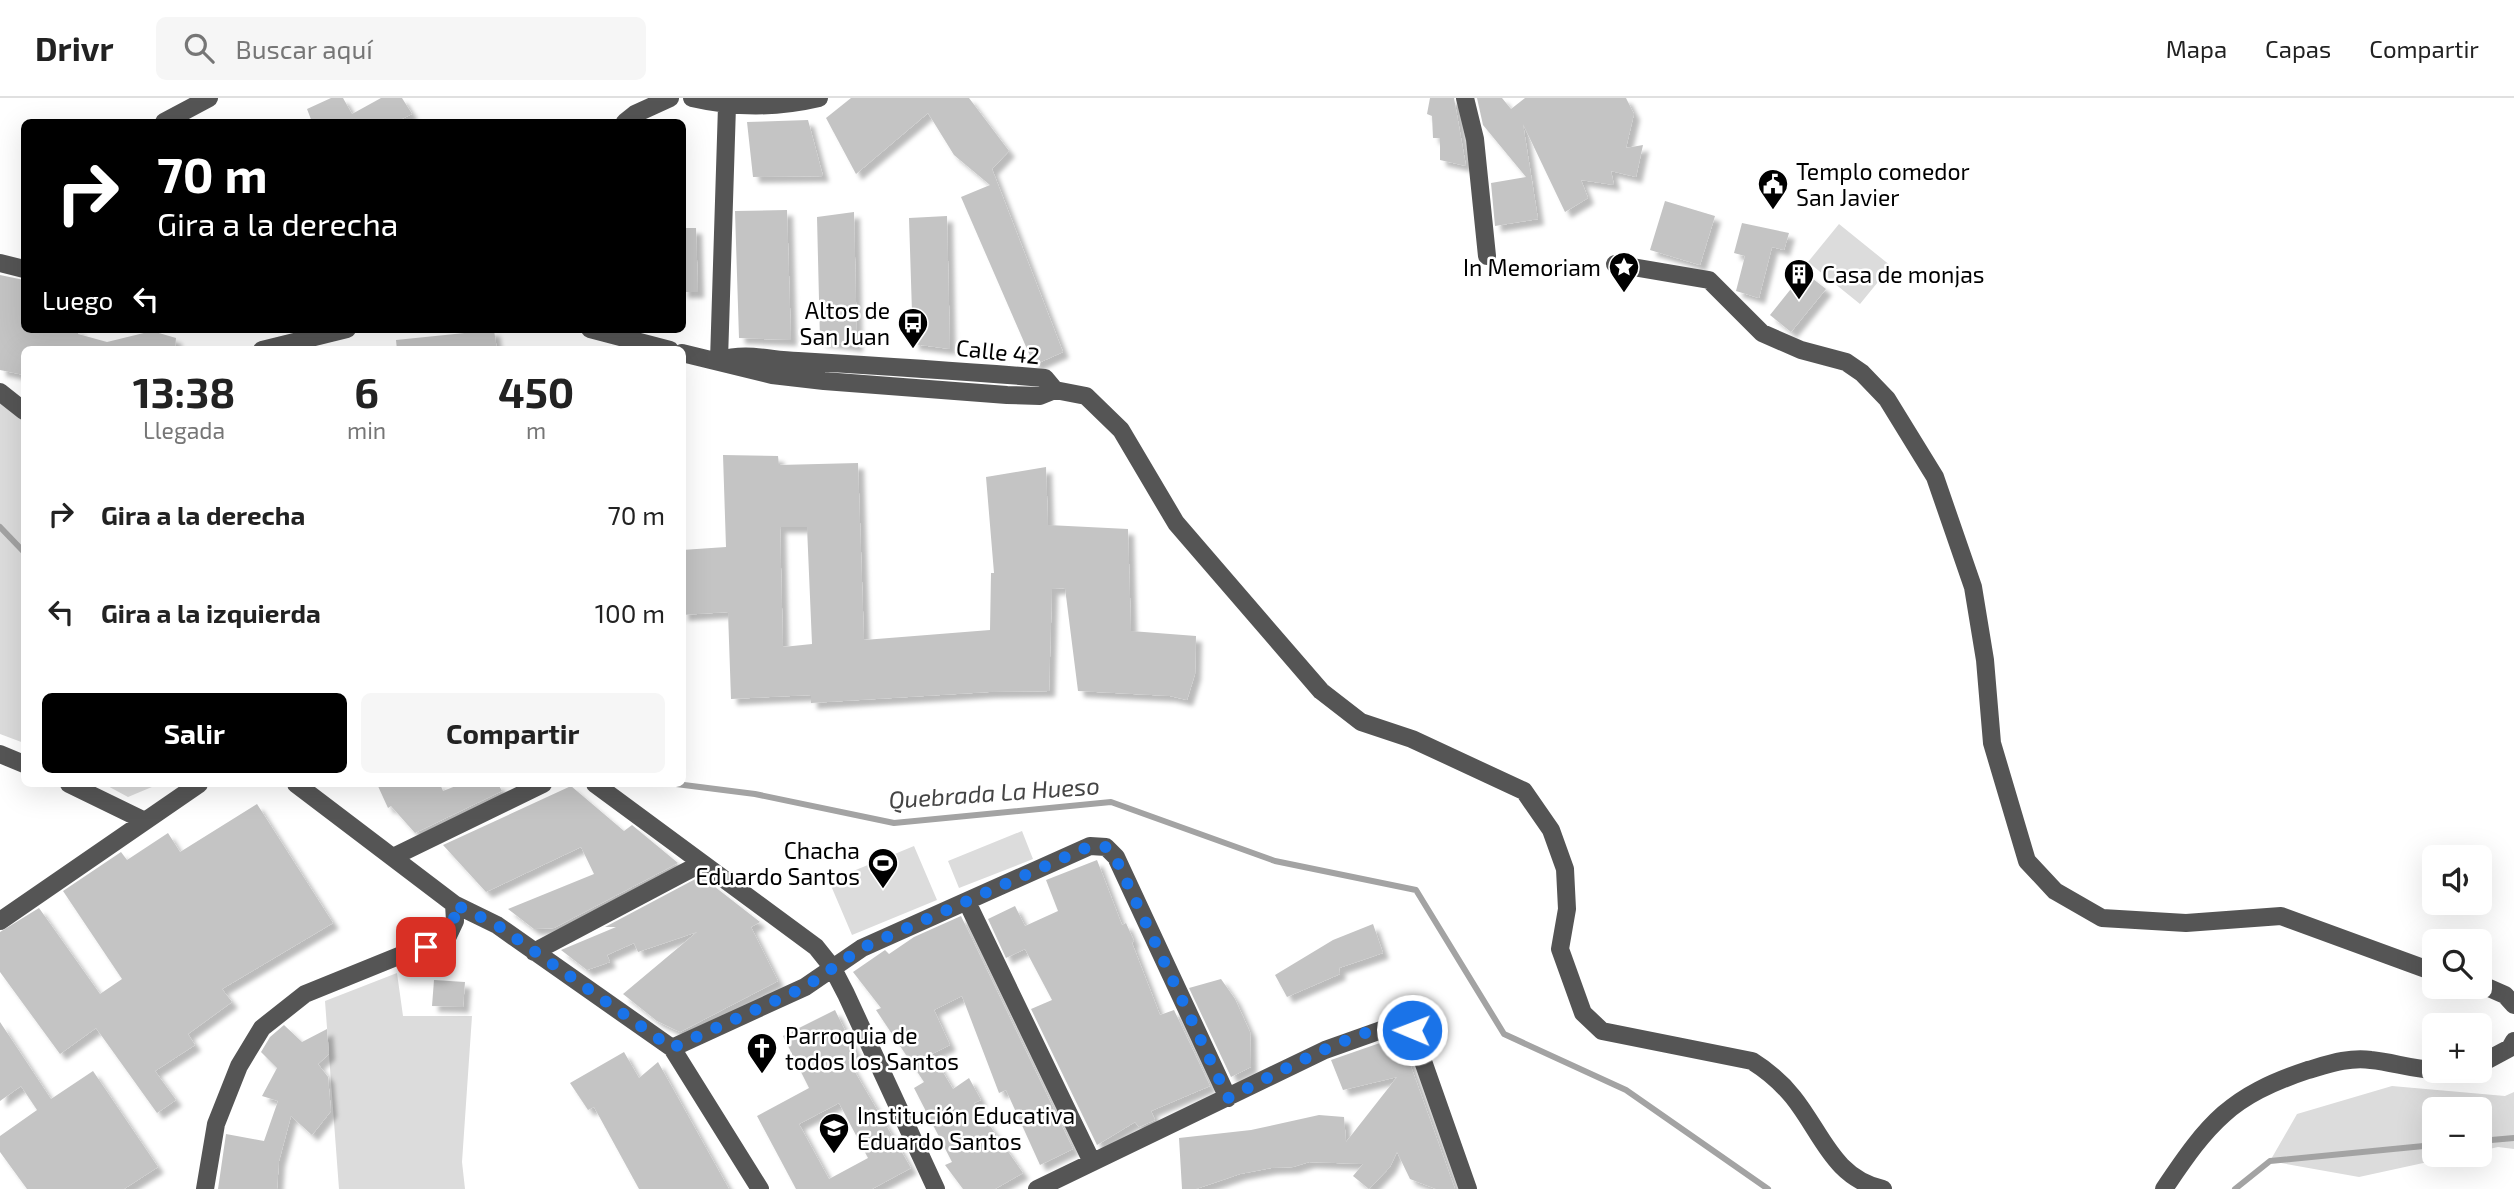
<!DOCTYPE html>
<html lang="es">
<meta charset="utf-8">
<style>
:root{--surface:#fff;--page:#f6f6f6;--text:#222;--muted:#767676;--line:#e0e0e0;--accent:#000}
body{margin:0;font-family:"Exo 2",sans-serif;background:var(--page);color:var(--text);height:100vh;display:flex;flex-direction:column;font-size:26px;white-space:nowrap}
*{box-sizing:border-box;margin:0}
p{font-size:23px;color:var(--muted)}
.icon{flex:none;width:38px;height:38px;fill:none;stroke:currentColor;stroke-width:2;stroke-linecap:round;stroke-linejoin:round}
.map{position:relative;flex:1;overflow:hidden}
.details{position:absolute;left:21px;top:248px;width:665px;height:441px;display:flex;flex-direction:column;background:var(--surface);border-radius:10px;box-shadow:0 7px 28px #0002}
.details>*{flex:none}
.guide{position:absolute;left:21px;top:21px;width:665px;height:214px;border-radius:10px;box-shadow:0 7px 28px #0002;background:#000;color:#fff;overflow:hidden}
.controls{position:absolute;left:2422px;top:747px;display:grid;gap:14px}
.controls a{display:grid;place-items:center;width:70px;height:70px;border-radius:10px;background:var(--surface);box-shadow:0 7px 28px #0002;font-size:35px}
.pin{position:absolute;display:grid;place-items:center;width:60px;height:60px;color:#fff;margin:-30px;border-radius:14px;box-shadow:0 4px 10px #0006}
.me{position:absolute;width:77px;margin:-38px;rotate:271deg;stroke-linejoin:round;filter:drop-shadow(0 0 5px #0008)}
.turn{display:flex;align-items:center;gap:24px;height:147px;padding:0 21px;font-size:32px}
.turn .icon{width:91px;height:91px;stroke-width:2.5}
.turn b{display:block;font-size:49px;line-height:60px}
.then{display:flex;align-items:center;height:66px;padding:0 21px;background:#0003;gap:14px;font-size:26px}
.eta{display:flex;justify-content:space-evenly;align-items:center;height:119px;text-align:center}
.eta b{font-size:42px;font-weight:700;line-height:49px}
.action{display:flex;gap:14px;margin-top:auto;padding:14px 21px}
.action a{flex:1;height:80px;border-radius:10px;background:var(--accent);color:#fff;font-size:28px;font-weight:700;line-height:80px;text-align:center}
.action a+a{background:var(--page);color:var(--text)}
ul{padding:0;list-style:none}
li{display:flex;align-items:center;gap:21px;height:98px;padding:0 21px}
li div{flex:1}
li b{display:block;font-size:26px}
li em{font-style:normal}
header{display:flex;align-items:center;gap:42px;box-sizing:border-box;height:98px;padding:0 35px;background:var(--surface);border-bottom:2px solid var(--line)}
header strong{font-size:33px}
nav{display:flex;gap:38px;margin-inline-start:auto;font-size:24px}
.search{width:490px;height:63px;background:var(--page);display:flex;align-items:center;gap:18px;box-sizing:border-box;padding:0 24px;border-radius:10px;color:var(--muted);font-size:26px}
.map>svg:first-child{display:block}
</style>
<header>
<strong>Drivr</strong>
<div class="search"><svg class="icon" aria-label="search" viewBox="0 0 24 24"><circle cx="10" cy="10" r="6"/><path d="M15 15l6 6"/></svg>Buscar aquí</div>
<nav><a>Mapa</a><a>Capas</a><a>Compartir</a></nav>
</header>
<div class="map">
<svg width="2514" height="1091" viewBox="0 0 2514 1091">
<defs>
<filter id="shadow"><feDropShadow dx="6" dy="6" stdDeviation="2" flood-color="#0004"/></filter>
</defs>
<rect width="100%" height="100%" fill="#fff"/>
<path fill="#dcdcdc" d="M1839 126 1891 168 1860 206 1808 164Z
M0 288 24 307V645L0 636Z
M104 686H159L128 699Z
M1022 733 1033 761 959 790 948 763Z
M914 748 937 802 852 837 829 783Z
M397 875 403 918H472L462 1064 465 1091H339L325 903Z
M2392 988 2505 998 2514 994V1051L2498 1049 2480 1053V1012H2434V1057H2460L2359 1079 2270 1063 2297 1016Z"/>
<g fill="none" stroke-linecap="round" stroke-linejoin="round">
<path stroke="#a3a3a3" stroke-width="6" d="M0 429 24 454
M676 686 755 696 894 725 1111 704 1275 763 1416 792 1504 936 1626 992 1768 1091
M2480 1043 2514 1040
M2235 1091 2270 1063 2434 1047"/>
</g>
<path fill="#c4c4c4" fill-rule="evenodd" filter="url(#shadow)" d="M331 0H343L352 16 381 0H402L412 16 396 24H312L307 11Z
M851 0H969L1009 53 992 71 1063 254 1034 267 961 99 990 87 954 57 928 15 856 76 826 20Z
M1430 0H1454L1466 68 1440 62V40H1433L1432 18 1427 16Z
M1477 0H1502L1511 11 1525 0H1626L1634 16 1626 50 1643 47 1636 79 1611 73 1614 87 1581 82 1588 100 1565 114 1523 26 1538 121 1495 128 1491 85 1526 79 1483 27Z
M808 22 823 78 753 79 747 24Z
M1665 103 1715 118 1700 167 1650 152Z
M787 112 791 242 739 240 735 113Z
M854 114 857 248 820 243 817 119Z
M947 118 950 251 913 246 909 120Z
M1742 125 1789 135 1784 152 1772 149 1759 200 1736 193 1745 158 1734 155Z
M682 130H696L698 194H682Z
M0 177 24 182V231H80L78 236 107 244 152 233 176 240 175 252H24V277L0 272Z
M1802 177H1808L1826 191 1791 234 1770 217Z
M494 232 497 252H397L396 242Z
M723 357 778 358 779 367 858 365 864 542 990 532 991 475H994L986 379 1046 369 1048 427 1128 431 1131 533 1196 538 1195 576 1187 602 1170 598 1078 593 1065 490 1052 491 1049 593 989 594 811 605V597L731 601 728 514 682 517V452L726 449ZM780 429H807L812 546 783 549Z
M377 686H440L443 693 461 686H498L502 693 415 735 391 708 388 710Z
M571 688 624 733 632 727 678 765 554 830 534 831 508 811 594 776 581 749 486 794 443 747Z
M257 706 333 825 222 891 232 904 188 936 195 947 155 973 176 1002 157 1015 96 930 60 956 0 874V834L39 810 100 896 122 881 63 793 121 754 127 762 168 735 180 754Z
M1097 762 1122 827 1126 825 1134 843 1132 845 1160 917 1174 912 1210 988 1151 1013 1155 1022 1139 1029 1135 1024 1097 1047 1031 911 1052 902 1025 851 1006 860 988 821 1015 808 1025 828 1058 813 1046 782Z
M701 778 760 824 751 829 778 883 680 934 657 923 623 896 697 834 638 854 634 845 607 857 610 864 587 872 561 852 616 829H605Z
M961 818 1073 1051 1040 1067 1006 992 999 995 962 898 934 912 950 947 932 956 953 991 969 980 981 1002 974 1005 1023 1075 995 1091H963L945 1067 952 1064 914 990 924 984 876 912 881 910 853 874 885 852 889 856 914 839Z
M1373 826 1383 855 1339 870 1340 876 1287 899 1275 877 1333 842Z
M1221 881 1235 901 1250 934 1251 969 1231 979 1189 890Z
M434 882 465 884 463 909 432 908Z
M835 912 857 957 848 962 911 1070 872 1091H796L757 1018 809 990 783 938ZM839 1005 868 1060 829 1081 799 1026Z
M0 924 51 1001 93 973 158 1069 124 1091H27L0 1054V1038L37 1012 21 988 0 1003Z
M284 927 302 944 327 931 329 956 318 966 328 979 331 1013 312 1037 291 1018 279 1063 277 1091H218L226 1036 264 1043 278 1003 262 998 277 970 261 954 270 939Z
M1400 938 1455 1091H1436L1410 1081 1397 1054 1390 1069 1369 1091 1353 1078 1363 1066 1309 1064 1293 1069 1271 1070 1240 1076 1196 1091H1182L1179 1040 1251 1032 1319 1017 1344 1019 1346 1044 1397 979 1343 992 1331 962Z
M624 954 639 980 658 964 729 1091H639L594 1009 588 1012 570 985Z"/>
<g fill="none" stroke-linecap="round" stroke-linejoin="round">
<path stroke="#555" stroke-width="18" d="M692 0C735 10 777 10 819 0
M1465 0 1475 41 1487 158
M164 24 209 0
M625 24 635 16 670 0
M0 165 24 171
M1615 166 1709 182 1762 235 1801 252 1846 264 1862 275 1887 301 1935 379 1973 489 1985 562 1992 645 2027 763 2055 793 2102 820 2186 825 2281 818 2434 874
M590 231 670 252
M262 252 347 231
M682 255 772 277 824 283 1007 297 1040 298 1055 292
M719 262C748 254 768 262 798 263 881 268 963 273 1045 280L1055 292
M719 262 727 8
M1055 292 1086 298 1121 332 1176 425 1321 593 1361 624 1412 641 1524 693 1551 732 1565 771 1567 811 1560 851 1583 915 1602 933 1752 963C1768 973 1781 984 1793 999 1822 1035 1833 1080 1883 1091
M0 294 24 313
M0 656 24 666
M69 686 145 723
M296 686 454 806 497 827 672 950 760 1091
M595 686 816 849 832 869 846 896 936 1091
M395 758 543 686
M967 804 1092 1064
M0 823 199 686
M534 854 702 765
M2480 886 2505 897 2514 907
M672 950 805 889 862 850 1090 748 1106 749 1116 759 1228 1000
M2480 966 2510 950 2514 943
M205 1091 216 1026 239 968 262 930 305 896 448 838 455 823 454 806
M1037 1091 1325 952 1401 925 1412 932 1468 1091
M2164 1091C2209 1024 2230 998 2308 972 2329 966 2349 959 2371 962 2392 964 2412 971 2434 972"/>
</g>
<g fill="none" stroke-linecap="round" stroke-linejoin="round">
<path stroke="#1a73e8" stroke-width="12" stroke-dasharray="0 21.6" d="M426 849C450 837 456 833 454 806L497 827 672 950 805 889 862 850 1090 748 1106 749 1115 759 1228 1000C1283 973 1340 938 1401 925L1412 932"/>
</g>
<defs>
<g id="civic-pin" transform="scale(1.575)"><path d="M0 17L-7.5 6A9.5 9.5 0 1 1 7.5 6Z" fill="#000" stroke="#fff"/><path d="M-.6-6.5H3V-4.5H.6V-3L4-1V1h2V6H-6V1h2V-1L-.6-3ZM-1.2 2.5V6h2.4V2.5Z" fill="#fff"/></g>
<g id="sight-pin" transform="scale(1.575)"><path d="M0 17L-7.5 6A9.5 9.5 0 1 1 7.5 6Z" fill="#000" stroke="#fff"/><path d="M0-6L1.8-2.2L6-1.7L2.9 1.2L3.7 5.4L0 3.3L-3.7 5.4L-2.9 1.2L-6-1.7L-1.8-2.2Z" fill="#fff"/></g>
<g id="building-pin" transform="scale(1.575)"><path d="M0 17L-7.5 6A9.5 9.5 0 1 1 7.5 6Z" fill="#000" stroke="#fff"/><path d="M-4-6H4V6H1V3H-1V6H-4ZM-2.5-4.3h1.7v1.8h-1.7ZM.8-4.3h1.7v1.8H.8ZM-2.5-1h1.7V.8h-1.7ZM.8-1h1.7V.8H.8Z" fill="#fff"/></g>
<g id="bus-pin" transform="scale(1.575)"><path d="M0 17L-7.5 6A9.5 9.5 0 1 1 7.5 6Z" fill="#000" stroke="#fff"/><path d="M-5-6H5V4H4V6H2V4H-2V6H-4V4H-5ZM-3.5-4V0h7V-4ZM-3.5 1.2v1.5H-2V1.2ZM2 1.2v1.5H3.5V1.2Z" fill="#fff"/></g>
<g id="stadium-pin" transform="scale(1.575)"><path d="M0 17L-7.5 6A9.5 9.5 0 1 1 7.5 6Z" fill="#000" stroke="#fff"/><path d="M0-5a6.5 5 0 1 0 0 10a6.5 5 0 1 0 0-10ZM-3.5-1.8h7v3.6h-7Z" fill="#fff"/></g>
<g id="church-pin" transform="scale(1.575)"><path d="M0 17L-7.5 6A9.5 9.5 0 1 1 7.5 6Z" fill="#000" stroke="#fff"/><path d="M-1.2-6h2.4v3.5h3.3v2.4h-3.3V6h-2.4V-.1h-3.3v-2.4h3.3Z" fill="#fff"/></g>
<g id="school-pin" transform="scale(1.575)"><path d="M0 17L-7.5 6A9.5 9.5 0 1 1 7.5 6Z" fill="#000" stroke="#fff"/><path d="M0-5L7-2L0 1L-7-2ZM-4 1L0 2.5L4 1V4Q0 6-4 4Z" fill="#fff"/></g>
</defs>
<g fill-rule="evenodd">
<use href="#civic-pin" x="1773" y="86"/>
<use href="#sight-pin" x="1624" y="169"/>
<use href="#building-pin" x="1799" y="176"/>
<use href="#bus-pin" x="913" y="225"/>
<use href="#stadium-pin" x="883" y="765"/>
<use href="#church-pin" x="762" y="950"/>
<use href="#school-pin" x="834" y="1030"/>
</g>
<g text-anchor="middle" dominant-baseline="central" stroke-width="5" stroke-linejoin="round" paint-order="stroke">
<g font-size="23" fill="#000" stroke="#fff" text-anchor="start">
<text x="1796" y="73">Templo comedor<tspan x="1796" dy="26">San Javier</tspan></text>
<text x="1601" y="169" text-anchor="end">In Memoriam</text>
<text x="1822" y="176">Casa de monjas</text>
<text x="890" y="212" text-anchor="end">Altos de<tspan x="890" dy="26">San Juan</tspan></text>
<text x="860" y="752" text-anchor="end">Chacha<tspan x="860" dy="26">Eduardo Santos</tspan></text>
<text x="785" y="937">Parroquia de<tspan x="785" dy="26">todos los Santos</tspan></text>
<text x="857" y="1017">Institución Educativa<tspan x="857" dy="26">Eduardo Santos</tspan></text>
</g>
<g font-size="23" fill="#000" stroke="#fff">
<text transform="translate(998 253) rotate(6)">Calle 42</text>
</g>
<g font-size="24" font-style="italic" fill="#444" stroke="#fff">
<text transform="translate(994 694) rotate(-4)">Quebrada La Hueso</text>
</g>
</g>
</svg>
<div class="controls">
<a><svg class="icon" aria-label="sound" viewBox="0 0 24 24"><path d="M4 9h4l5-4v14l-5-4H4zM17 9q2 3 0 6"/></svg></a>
<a><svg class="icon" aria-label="search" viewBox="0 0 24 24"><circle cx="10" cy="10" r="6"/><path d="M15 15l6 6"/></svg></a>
<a>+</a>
<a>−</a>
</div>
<div class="pin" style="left:426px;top:849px;background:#d93025"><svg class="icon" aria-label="arrive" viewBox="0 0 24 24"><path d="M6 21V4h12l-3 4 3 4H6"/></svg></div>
<svg class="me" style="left:1412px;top:932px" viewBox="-20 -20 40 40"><circle r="17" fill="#1a73e8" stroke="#fff" stroke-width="3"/><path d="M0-11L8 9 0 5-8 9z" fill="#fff"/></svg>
<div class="guide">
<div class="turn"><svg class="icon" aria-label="right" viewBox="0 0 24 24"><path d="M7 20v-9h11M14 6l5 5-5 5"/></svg><div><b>70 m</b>Gira a la derecha</div></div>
<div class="then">Luego<svg class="icon" aria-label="left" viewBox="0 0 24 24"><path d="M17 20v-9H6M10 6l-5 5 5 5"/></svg></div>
</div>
<section class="details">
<div class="eta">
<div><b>13:38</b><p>Llegada</p></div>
<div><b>6</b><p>min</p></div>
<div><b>450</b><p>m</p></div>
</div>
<ul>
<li><svg class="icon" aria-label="right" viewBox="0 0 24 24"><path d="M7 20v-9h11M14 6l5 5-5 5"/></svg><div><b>Gira a la derecha</b></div><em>70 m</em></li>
<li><svg class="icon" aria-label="left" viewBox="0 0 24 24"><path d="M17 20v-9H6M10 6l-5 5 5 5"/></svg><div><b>Gira a la izquierda</b></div><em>100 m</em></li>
</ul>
<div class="action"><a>Salir</a><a>Compartir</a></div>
</section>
</div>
